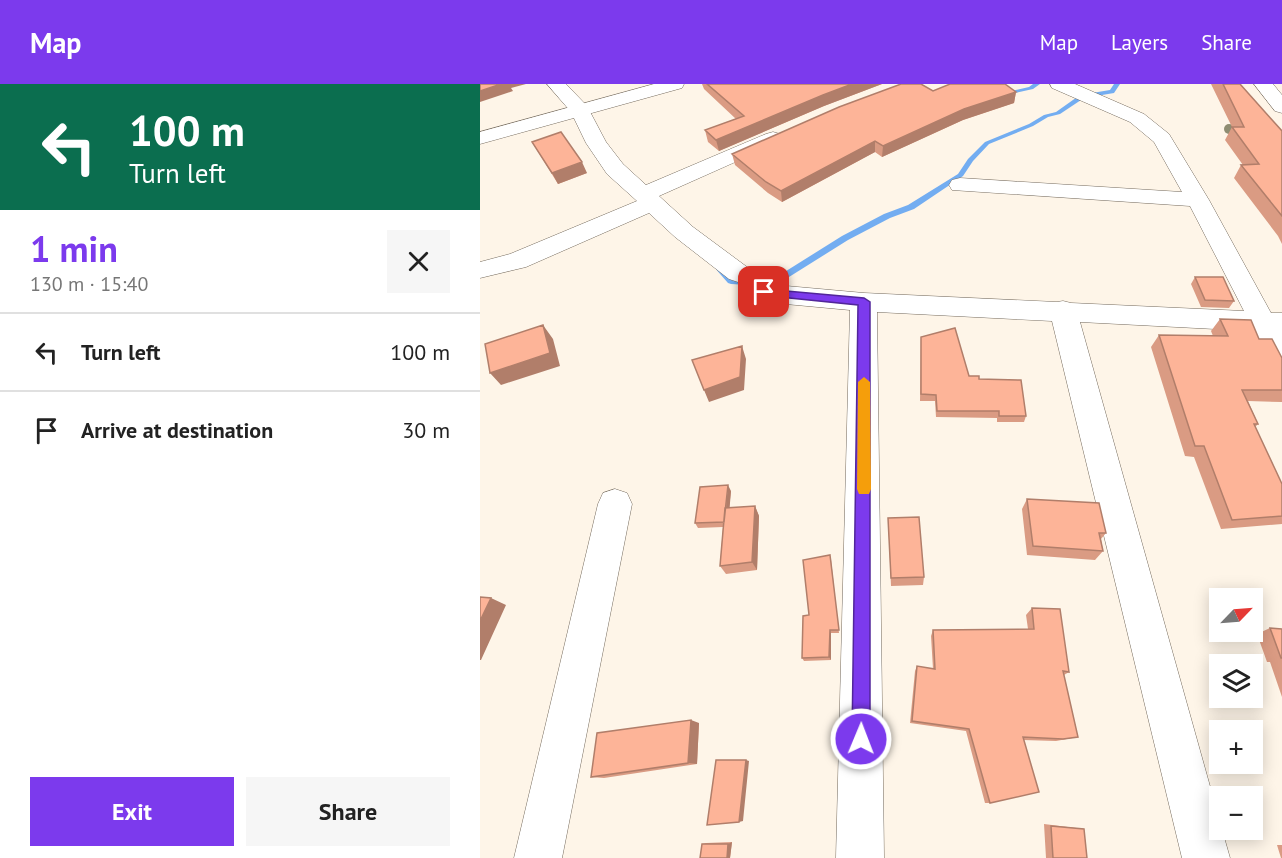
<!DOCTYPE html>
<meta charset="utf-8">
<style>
:root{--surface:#fff;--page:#f6f6f6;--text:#222;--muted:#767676;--line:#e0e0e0;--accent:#7c3aed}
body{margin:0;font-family:"PT Sans",sans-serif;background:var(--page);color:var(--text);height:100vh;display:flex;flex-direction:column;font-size:22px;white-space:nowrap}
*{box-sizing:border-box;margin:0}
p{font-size:20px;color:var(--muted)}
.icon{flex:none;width:33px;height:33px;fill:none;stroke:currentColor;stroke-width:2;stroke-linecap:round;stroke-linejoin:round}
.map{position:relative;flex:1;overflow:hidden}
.drawer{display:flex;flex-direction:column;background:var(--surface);width:480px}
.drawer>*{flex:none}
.top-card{background:#0b6e4f;color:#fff;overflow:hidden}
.needle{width:39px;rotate:65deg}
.fabs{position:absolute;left:729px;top:504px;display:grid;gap:12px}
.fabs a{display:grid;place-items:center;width:54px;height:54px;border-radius:0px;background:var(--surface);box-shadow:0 3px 15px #0003;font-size:30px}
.pin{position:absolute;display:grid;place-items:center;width:51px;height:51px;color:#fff;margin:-26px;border-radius:12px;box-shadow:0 3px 9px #0006}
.me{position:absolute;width:66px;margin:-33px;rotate:1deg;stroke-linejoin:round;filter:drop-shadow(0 0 4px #0008)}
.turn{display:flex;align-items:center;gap:21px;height:126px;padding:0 30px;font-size:27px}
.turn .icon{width:78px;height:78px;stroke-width:2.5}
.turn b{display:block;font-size:42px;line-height:51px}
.round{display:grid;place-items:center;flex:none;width:63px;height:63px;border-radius:0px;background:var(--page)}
.head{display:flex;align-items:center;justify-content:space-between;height:102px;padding:0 30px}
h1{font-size:36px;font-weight:700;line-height:45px;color:var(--accent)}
.primary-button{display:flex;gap:12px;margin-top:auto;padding:12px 30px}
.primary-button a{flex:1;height:69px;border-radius:0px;background:var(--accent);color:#fff;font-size:24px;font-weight:700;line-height:69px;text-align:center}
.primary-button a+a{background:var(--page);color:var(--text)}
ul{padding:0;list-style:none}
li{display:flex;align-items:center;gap:18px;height:78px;padding:0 30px;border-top:2px solid var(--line)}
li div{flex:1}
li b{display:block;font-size:22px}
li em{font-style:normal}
header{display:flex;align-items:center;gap:36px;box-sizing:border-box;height:84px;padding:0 30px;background:var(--accent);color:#fff}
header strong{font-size:28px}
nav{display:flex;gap:33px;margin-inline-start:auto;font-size:21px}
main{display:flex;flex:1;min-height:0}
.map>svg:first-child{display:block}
</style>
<header>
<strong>Map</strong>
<nav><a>Map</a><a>Layers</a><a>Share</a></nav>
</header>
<main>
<section class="drawer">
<div class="top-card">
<div class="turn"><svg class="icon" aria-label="left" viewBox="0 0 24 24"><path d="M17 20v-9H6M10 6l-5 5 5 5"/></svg><div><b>100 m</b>Turn left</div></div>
</div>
<div class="head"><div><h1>1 min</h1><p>130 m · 15:40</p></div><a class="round"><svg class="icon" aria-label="close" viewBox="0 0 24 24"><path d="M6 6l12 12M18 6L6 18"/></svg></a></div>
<ul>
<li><svg class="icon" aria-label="left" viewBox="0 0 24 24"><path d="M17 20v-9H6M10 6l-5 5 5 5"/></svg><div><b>Turn left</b></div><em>100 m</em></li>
<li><svg class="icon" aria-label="arrive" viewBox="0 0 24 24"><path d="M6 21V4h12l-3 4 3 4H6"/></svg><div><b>Arrive at destination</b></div><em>30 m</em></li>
</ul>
<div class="primary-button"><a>Exit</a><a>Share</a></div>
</section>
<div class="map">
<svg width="802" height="774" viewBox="0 0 802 774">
<rect width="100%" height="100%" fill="#fef5e8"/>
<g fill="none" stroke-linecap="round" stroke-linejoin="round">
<path fill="#73adf1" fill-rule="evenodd" d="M553 0H560L553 5 521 12 518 10 549 3Z
M634 0H640L634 9 604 14 580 30 568 33 553 42 509 60 493 77 483 92 434 125 410 134 368 156 301 198 286 202 251 200 248 199 234 183 235 181H241L253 194 286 196 295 194 362 152 404 130 428 121 478 90 488 75 505 58 549 40 564 31 576 28 600 11 630 6Z"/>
<g stroke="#756b5e" stroke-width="1">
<path id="minor" d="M67 0H86L107 22 126 58 143 80 166 101 286 50 293 48 300 50 303 54 300 58 179 112 213 143 267 183 271 189 267 195 258 198 249 195 195 153 169 129 46 183 0 194V178L30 170 157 117 127 90 106 59 91 28Z
M570 0H595L664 30 689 50 729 116 791 229H802V285L792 282 774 247 600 238 740 738V746H742L750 774H702L572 237 397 228 404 774H356L370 226 284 218 275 215 271 209 275 203 284 200 384 209 577 218 583 217 591 219 764 227 710 122 472 106 469 101 472 96 480 94 702 108 674 58 650 38 572 4Z
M774 0H793L802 11V29L795 27Z
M135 405 147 409 152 420 82 774H34L118 420 123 409Z"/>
</g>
<g stroke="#756b5e" stroke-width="1">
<path id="major" d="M174 0H204L202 4 0 60V48Z"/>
</g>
<use href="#minor" fill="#fff" fill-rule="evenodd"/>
<use href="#major" fill="#fff" fill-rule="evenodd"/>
</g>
<circle fill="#8f8d72" cx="749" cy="45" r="5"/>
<path fill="#da9b83" d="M222 0H402L344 22 239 67 228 58 225 46 256 35 224 5Z
M731 0H760L802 47V160L798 152 754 94 761 81H763L745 56 752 43Z
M453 7 536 8 534 19 483 36 402 73 395 68 302 118 288 109 255 81 252 70Z
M52 58 107 89 78 100Z
M715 193 754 217 749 224 721 223 711 200Z
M740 235 779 255 802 274V318L768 317 778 340 775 343 802 400V440L741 445 714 373 705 372 671 263 679 251 733 252 731 247Z
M441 253 489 292 499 295 546 332 544 338H517V334L456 333 455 317H440Z
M251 407 249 424 275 422 279 432 277 486 246 490 240 482 243 443 218 444 215 439Z
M547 415 626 449 621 455 623 467 615 476 547 471 542 425Z
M408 434 444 493 443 501 411 502Z
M351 475 359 549H351V576L324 577 322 574 329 531Z
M552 524 589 588 584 591 598 653 576 657 543 656 510 719H505L486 647 430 639 435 587 437 582 453 585 451 552 453 546 548 545 546 531Z
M790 544 802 545V613L790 578H787L777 550Z
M219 639 217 680 124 694 111 693Z
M564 740 604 745 607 774H566Z
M252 758 250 774H220L222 760 226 759Z
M797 761H802V774H801Z"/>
<path fill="#b17e6a" d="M21 0H46L31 4 33 7 0 18V7Z
M372 0H402L344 22 239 67 236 56 343 11Z
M536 8 534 19 483 36 402 73 403 62 484 25Z
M395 57V68L302 118 301 107Z
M102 78 107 89 78 100 72 89Z
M63 241 73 255 80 282 21 301 10 289Z
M262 262 266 275 264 306 229 318 224 306Z
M248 401 251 407 248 443 245 438Z
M275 422 279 432 277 486 272 478Z
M11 514 26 521 1 576H0V537Z
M350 546 351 549V576L349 573Z
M211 636 219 639 217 680 208 679Z
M266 676 269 677 263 737 259 738Z
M252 758 250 774H247L248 760Z"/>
<path fill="#fdb498" stroke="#b17e6a" stroke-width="1.5" d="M0 0H21L0 7Z
M227 0H372L343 11 236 56 225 46 264 32Z
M421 0H441L453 7 470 0H525L536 8 484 25 403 62 395 57 301 107 286 98 252 70 359 23Z
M743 0H760L802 47V132L761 81 779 80 752 43H764Z
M81 48 102 78 72 89 52 58Z
M715 193H743L754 217 725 216Z
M740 235 771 236 779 255H792L802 274V306H762L778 340H774L802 400V432L752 436 724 362H715L679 251 748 252Z
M63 241 70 269 10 289 5 260Z
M475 244 489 292H499V295L541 296 546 332H519V327H457L456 311 441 310V253Z
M262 262 260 293 224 306 212 276Z
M248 401 244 438 215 439 220 403Z
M547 415 619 419 626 449H619L623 467 553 462Z
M275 422 272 478 240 482 245 424Z
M439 433 444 493 411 494 408 434Z
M350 471 359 546H350L349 573 322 574 323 532 329 531 323 476Z
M0 513 11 514 0 537Z
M552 524 580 525 589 588 583 587 598 653 583 655 543 653 559 708 510 719 489 645 432 637 437 582 455 585 453 546 554 545Z
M790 544 802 545V574H801Z
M211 636 208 679 111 693 117 649Z
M236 676H266L259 738 227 741Z
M571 742 604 745 607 774H573Z
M222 760H248L247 774H220Z"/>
<path fill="#7c3aed" stroke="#51269a" stroke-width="1.5" d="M284 205 384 214 390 218V655L388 661 381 663 375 661 372 655 378 221 280 211V206Z"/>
<path fill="#f59e0b" d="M384 293 390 298 391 405 389 410H379L377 405 378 298Z"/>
</svg>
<div class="fabs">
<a><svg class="needle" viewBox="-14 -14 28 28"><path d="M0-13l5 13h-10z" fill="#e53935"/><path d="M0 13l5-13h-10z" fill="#767676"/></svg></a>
<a><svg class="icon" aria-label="layers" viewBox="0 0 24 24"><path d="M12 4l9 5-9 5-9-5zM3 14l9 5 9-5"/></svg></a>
<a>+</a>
<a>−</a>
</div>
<div class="pin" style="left:284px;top:208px;background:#d93025"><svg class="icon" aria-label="arrive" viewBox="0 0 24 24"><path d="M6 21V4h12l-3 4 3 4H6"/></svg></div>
<svg class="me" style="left:381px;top:655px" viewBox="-20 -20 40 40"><circle r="17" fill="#7c3aed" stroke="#fff" stroke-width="3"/><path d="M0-11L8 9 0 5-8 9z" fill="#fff"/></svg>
</div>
</main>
